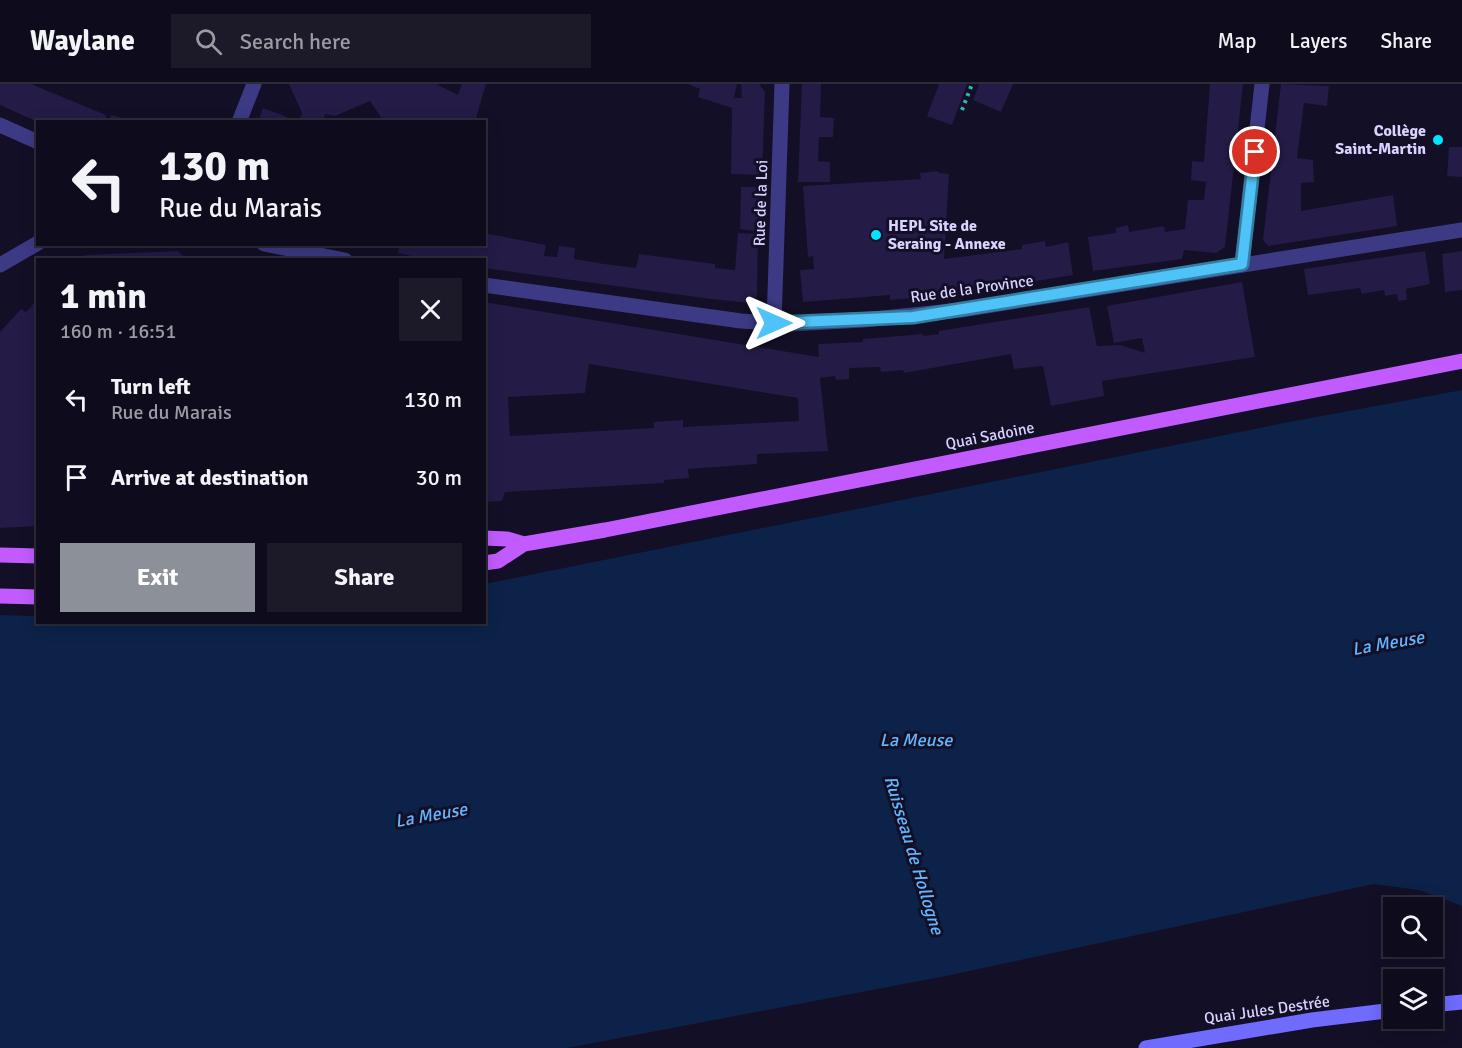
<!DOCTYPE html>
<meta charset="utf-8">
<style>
:root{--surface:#0e0b1c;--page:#1c1929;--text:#f1f3f6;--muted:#9b9ba3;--line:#2e2b3b;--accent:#8c9099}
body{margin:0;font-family:Signika,sans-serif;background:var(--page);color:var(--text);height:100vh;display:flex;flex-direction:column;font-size:22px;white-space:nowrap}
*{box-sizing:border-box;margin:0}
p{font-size:20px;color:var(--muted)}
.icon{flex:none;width:33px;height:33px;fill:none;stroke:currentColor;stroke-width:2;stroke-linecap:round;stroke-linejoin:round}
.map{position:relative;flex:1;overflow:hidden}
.drawer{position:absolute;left:36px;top:174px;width:450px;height:366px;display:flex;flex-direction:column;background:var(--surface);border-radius:0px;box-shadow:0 3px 15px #0003,0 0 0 2px var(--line)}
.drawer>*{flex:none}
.top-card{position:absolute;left:36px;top:36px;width:450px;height:126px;border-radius:0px;box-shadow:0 3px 15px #0003,0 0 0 2px var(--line);background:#0e0b1c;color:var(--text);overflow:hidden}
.buttons{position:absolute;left:1383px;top:813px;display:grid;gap:12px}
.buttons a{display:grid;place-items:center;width:60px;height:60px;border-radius:0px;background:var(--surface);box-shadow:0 3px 15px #0003,0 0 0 2px var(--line);font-size:30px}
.pin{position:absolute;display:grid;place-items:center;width:51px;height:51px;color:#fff;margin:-26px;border:3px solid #fff;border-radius:50%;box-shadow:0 2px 6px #0007}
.me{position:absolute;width:66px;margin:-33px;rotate:90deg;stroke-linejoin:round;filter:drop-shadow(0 0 4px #0008)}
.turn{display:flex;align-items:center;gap:21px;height:126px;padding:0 24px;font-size:27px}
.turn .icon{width:78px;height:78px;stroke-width:2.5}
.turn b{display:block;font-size:42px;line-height:51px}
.round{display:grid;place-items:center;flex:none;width:63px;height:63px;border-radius:0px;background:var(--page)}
.head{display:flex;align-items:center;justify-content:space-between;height:102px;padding:0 24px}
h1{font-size:36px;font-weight:700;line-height:45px}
.button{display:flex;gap:12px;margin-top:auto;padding:12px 24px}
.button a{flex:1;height:69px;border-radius:0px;background:var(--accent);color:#fff;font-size:24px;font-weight:700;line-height:69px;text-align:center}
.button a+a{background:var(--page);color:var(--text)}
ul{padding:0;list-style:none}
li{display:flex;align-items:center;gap:18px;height:78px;padding:0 24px}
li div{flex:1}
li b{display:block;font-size:22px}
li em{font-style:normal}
header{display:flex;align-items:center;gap:36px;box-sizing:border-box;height:84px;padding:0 30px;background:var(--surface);border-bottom:2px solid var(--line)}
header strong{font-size:28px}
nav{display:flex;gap:33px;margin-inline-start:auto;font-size:21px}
.search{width:420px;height:54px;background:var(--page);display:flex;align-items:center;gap:15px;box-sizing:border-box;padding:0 21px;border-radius:0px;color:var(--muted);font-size:22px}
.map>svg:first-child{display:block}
</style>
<header>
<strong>Waylane</strong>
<div class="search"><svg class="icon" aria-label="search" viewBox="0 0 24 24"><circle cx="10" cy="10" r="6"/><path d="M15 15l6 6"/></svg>Search here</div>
<nav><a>Map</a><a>Layers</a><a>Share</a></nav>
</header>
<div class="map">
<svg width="1462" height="964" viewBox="0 0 1462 964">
<rect width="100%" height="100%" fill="#130f26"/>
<path fill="#0c2248" d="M1462 306V822L1419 806 1374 800 951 891 567 964H0V531L37 532 38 538H484L485 500 1284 339Z"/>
<path fill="#241b47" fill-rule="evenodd" d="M0 0H31L106 31 105 38H38L0 21Z
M289 0H436L458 11 462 0H486L475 38H380L381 33 370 17 335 32 325 30 323 38H299L302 29Z
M688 0H737L734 14H742L741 0H759L765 8 762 91 731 90 732 24 698 13 700 5Z
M802 0H821L820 33 834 34 833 53H819L818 77 830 78V98H798Z
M939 0H967L952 41 927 32Z
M1013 0 1001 28 973 16 979 0Z
M1210 0H1243L1225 163 1216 169 1184 166 1182 175 1093 187 1088 153 1116 149V144L1128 141 1129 148 1164 142 1165 148 1185 145 1188 116H1204L1206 98 1191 96 1192 77 1204 78Z
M1281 0 1329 2 1327 22 1304 19 1297 74 1313 76 1314 98 1301 99V127L1393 111 1397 142 1268 162 1263 156Z
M263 24 287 33 285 38H258Z
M111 31 122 34 121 38H109Z
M1449 63H1462V93L1447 92Z
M938 87 939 89 949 90 944 175 1022 165V161L1045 157 1046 163 1068 158 1073 191 942 212 890 216V211L803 218 800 186 814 185 813 172 808 173 803 102 921 95 920 89Z
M741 103H762L761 148 740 145Z
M484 149 546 161 544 172 557 173 559 162 575 164 574 175 604 180 636 184 639 170 715 180V184L735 186 738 149 758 150 757 212 750 219 711 215 484 184V176H430L398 169 400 160H484Z
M178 167 187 176H77L86 171Z
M1425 167 1430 200 1406 205 1407 216 1398 217 1397 210 1385 212 1384 206 1362 210 1360 204 1308 211 1304 185Z
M1462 167V206L1445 208 1442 170Z
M1242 198 1255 273 1102 297 1104 312 1051 322 1043 282 1014 285 1011 270 904 289 903 286 881 288 880 283 849 284V295L836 296 835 292 820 294 828 367 757 370V380L688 385 689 394 664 396V399L505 408 502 417 484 418V218L819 273 818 260 863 258V255L923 250 924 252 939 250V247L1089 223 1097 262 1120 261 1145 269 1142 254 1114 259 1107 222ZM589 280 798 314 799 337 683 343V336L654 338V344L510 352 508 313 585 309Z
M38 215V442L0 444V248L21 225 26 228Z"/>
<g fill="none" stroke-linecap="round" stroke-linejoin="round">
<path stroke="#2fb8b0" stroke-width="4" stroke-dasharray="3 4.5" stroke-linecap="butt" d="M962 26 972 0"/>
<path stroke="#3d3a85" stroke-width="15" d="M239 38 254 0
M0 41 38 58
M264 160 345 176
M1242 180 1262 0
M0 181 38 159
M484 201 741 237 790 240 863 236 961 226 1462 146
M774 239 782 0"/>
<path stroke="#6f6bff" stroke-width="15" d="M1432 921 1462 918
M1146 964 1312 936 1394 926"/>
<path stroke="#c25bff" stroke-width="15" d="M484 454 507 455 524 460 605 446 1462 277
M0 471 38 472
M484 479 498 477 524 460
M0 512 38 513"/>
</g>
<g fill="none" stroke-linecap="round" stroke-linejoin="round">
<g stroke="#337fa1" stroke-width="15">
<path id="route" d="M774 239 913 233 1242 180 1255 68"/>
</g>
<use href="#route" stroke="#4fc3f7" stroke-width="10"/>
</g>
<g fill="#00e5ff" stroke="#130f26" stroke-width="2">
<circle cx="1438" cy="56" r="6"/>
<circle cx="876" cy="151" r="6"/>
</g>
<g text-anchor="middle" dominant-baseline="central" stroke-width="6" stroke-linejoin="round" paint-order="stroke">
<g font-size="16" font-weight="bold" fill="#d9d4ff" stroke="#130f26" text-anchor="end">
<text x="1426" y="47">Collège<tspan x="1426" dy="18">Saint-Martin</tspan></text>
<text x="888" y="142" text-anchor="start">HEPL Site de<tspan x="888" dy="18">Seraing - Annexe</tspan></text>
</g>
<g font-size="16" fill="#d9d4ff" stroke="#130f26">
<text transform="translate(761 119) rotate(-88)">Rue de la Loi</text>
<text transform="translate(972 205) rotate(-8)">Rue de la Province</text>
<text transform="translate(990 352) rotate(-11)">Quai Sadoine</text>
<text transform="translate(1267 926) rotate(-8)">Quai Jules Destrée</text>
</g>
<g font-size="18" font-style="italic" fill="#62b6ff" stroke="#130f26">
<text transform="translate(1388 559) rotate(-10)">La Meuse</text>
<text x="916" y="656">La Meuse</text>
<text transform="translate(431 731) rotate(-10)">La Meuse</text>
<text transform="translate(914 771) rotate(73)">Ruisseau de Hollogne</text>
</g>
</g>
</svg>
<div class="buttons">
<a><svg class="icon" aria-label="search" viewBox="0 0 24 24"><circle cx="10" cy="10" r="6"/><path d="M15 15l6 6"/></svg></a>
<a><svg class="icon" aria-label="layers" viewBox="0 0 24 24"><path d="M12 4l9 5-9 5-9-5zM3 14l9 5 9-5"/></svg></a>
</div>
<div class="pin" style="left:1255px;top:68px;background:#d93025"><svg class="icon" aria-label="arrive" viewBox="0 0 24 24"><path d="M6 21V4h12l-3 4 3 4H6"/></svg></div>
<svg class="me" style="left:774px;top:239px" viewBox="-20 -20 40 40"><path d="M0-17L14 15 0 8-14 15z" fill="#4fc3f7" stroke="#fff" stroke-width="4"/></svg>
<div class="top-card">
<div class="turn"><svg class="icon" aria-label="left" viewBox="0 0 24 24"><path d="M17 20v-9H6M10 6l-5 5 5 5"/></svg><div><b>130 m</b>Rue du Marais</div></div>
</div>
<section class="drawer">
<div class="head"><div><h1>1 min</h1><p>160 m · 16:51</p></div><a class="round"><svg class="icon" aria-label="close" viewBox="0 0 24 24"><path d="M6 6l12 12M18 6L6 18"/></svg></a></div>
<ul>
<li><svg class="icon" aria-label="left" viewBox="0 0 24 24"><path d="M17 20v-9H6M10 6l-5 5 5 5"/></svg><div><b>Turn left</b><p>Rue du Marais</p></div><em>130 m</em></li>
<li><svg class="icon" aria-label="arrive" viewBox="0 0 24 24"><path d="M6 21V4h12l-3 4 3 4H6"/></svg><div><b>Arrive at destination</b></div><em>30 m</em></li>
</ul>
<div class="button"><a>Exit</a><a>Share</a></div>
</section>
</div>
